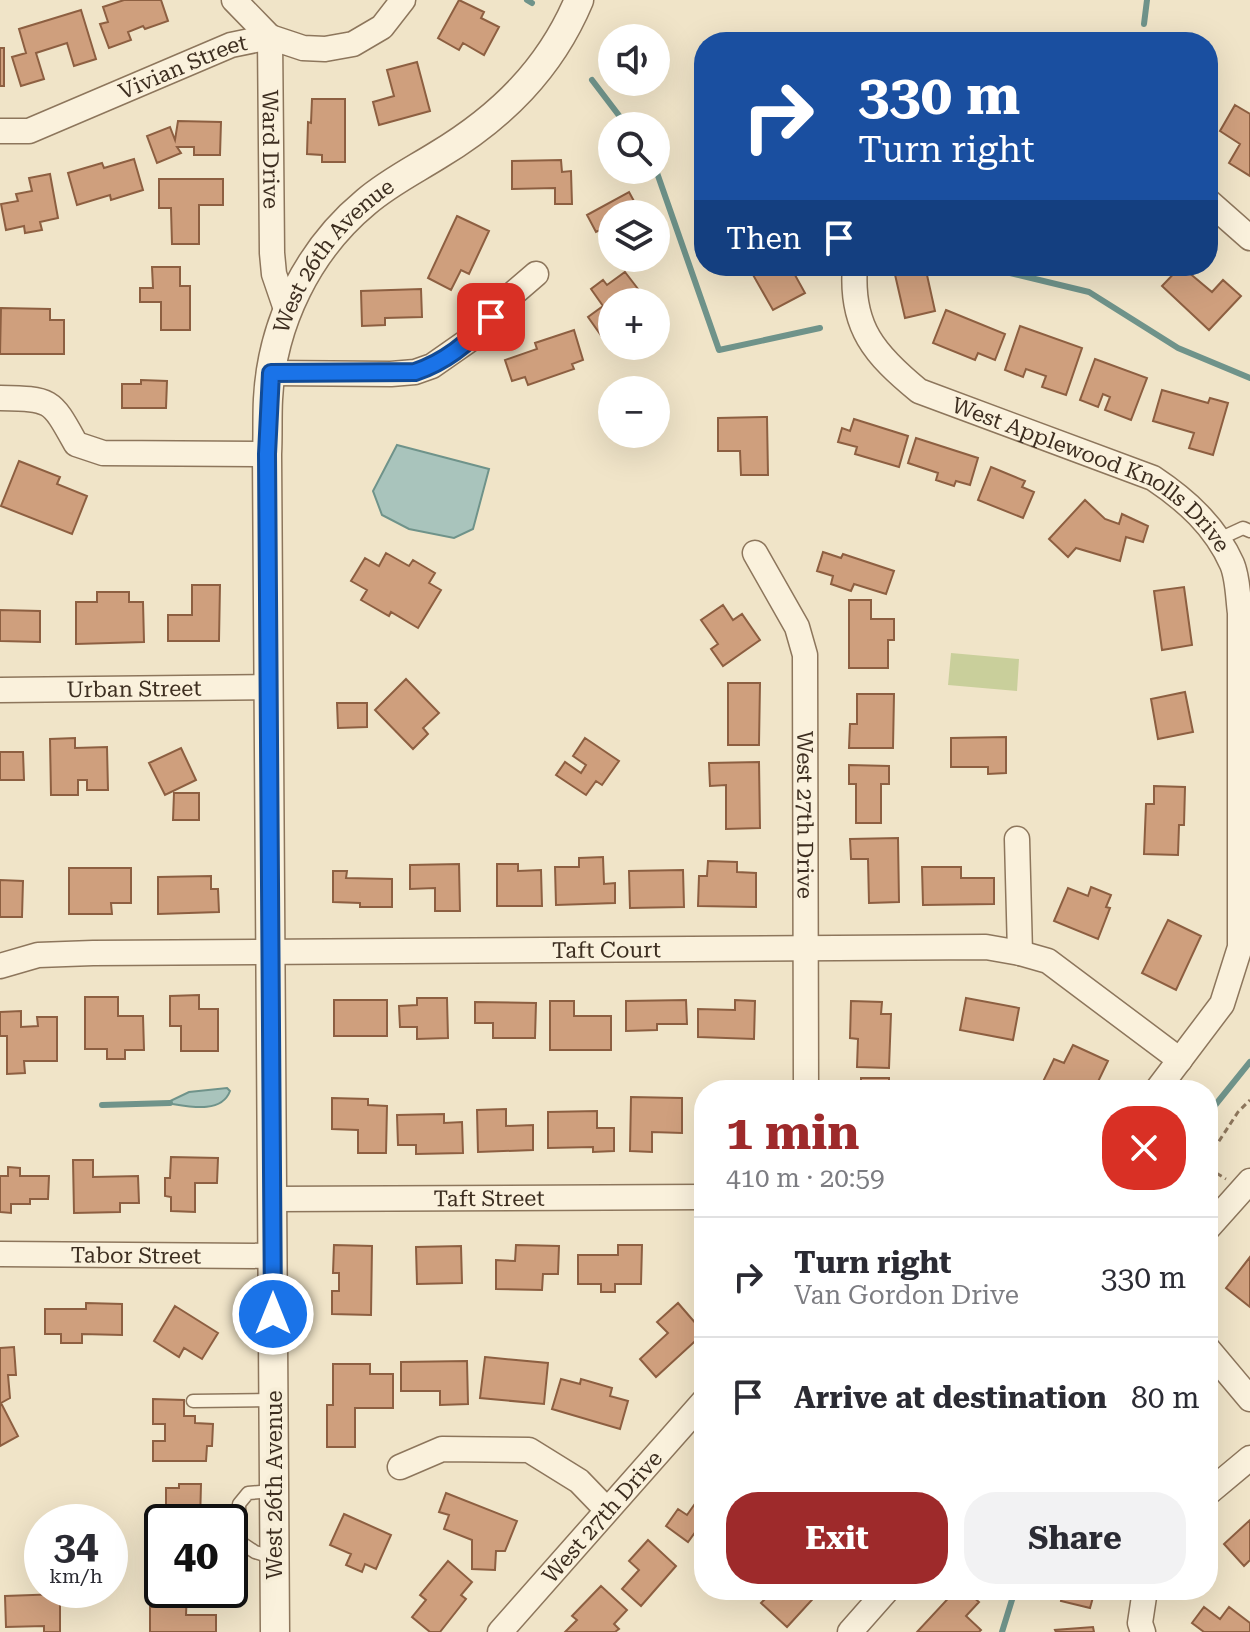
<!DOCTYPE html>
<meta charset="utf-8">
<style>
:root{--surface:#fff;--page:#f2f2f3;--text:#2b2b33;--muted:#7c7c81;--line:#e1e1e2;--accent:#9e2a2b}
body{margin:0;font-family:"Roboto Serif",serif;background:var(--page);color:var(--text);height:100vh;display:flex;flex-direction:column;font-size:30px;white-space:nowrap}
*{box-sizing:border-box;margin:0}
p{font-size:26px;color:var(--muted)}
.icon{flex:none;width:44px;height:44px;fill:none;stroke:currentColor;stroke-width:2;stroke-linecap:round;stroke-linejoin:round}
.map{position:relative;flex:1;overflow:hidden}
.drawer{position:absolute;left:694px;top:1080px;width:524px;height:520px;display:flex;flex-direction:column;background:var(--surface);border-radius:32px;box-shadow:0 8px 32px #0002}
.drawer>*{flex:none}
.banner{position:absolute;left:694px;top:32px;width:524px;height:244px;border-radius:32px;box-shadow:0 8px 32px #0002;background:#1a4fa0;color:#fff;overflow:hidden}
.buttons{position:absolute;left:598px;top:24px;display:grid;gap:16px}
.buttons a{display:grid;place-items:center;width:72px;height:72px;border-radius:50%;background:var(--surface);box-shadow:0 8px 32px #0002;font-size:40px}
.speed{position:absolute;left:24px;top:1504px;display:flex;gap:16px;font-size:40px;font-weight:700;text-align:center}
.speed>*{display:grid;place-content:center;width:104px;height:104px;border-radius:50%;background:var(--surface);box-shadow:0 8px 32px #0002;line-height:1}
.speed small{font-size:20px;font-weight:400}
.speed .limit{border:4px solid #111;border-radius:12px;background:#fff;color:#111}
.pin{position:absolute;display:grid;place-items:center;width:68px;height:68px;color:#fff;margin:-34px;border-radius:16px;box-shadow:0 4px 12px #0006}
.me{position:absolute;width:88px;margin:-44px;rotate:0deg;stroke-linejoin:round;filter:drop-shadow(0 0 6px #0008)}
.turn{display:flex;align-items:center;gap:28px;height:168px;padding:0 32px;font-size:36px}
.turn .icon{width:104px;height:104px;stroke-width:2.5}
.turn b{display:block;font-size:56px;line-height:68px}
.then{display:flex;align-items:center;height:76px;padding:0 32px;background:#0003;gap:16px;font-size:30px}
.round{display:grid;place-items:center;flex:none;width:84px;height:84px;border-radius:32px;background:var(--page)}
.head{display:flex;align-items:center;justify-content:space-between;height:136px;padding:0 32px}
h1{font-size:48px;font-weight:700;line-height:60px;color:var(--accent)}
.cta{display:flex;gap:16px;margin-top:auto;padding:16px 32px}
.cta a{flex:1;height:92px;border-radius:32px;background:var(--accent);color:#fff;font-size:32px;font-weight:700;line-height:92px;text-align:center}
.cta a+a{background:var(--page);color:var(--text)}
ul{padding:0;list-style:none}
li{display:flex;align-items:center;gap:24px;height:120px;padding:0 32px;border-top:2px solid var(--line)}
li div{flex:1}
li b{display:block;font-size:30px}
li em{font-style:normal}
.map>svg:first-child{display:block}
</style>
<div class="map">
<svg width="1250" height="1632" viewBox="0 0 1250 1632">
<rect width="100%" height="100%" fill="#f0e4c8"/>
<path fill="#c9cf9b" d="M951 653 1019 659 1017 691 948 685Z"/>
<path fill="#a9c4bc" stroke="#6f938a" stroke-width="2" d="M397 445 489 469 473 529 454 538 409 529 382 515 373 491Z
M227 1088 230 1091C221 1115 187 1106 166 1103L189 1092Z"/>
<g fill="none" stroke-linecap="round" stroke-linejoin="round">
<path stroke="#6f938a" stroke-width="6" d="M527 0 532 3
M1144 24 1147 0
M592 80 627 126
M656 170 719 350 820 328
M1006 272 1089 292 1178 348 1250 378
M102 1105 170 1103
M1208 1114 1250 1062
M1002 1632 1015 1590"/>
</g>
<path fill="#cf9f7d" stroke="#8d5f41" stroke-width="2" d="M124 0H161L168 21 145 29 143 26 128 32 131 40 109 48 100 24 108 22 103 7Z
M459 0 484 12 481 18 499 27 484 55 463 43 459 50 438 38Z
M81 10 96 59 74 66 67 43 36 53 44 79 21 86 12 57 26 53 19 29Z
M0 48H4V86H0Z
M417 62 430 111 379 125 373 102 394 96 387 70Z
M312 99H345V162H322V155L307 154 308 122 311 123Z
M1235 105 1250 114V176L1229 163 1240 144 1220 131Z
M178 121 221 122 220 155H194V147H177L181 153 157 163 147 136 170 127 175 140Z
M134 159 143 190 111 200 110 195 77 205 68 173 102 163 104 168Z
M561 160 562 172 571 171 572 204H555V188L512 189V161Z
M50 174 58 218 40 222 42 230 25 233 24 226 6 230 1 204 18 201 16 194 32 191 29 178Z
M159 179H223V205H199V244H172L171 208H159Z
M629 192 641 214H612V242L604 228 596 232 587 215Z
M457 216 489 231 469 274 461 270 451 290 428 278Z
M621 258H644L626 268Z
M748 266H790L805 293 773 310Z
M893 266H925L935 311 905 318Z
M1181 266 1212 292 1223 280 1241 296 1209 330 1162 286Z
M152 267H180V286H190V330H161V302H140V288H153Z
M625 272 645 298 640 302H612V336L605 341 588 317 603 306 591 289 603 280 607 285Z
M421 289 422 317 385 318V325L362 326 361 291Z
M1 308 50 309V320H64V354H0Z
M946 310 1005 334 995 360 978 353 975 360 933 343Z
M1020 326 1082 348 1066 395 1042 387 1046 376 1026 369 1023 377 1005 370Z
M574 330 583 360 572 364 574 369 528 385 525 377 512 381 505 360 537 349 535 343Z
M1095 359 1147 378 1131 420 1105 410 1110 397 1103 394 1098 407 1080 400Z
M141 380 167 381 166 408H122V384H141Z
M1162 390 1208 403 1210 398 1228 403 1213 455 1189 448 1194 433 1153 421Z
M767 417 768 475H741L740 451H718V418Z
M854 419 908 436 899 467 855 454 857 447 838 442 842 428 850 431Z
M916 438 978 458 970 485 956 481 954 486 936 480 938 473 908 463Z
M19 461 60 477 57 484 87 496 72 534 1 506Z
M991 467 1025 481 1022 487 1034 492 1023 518 978 500Z
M1085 500 1105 519 1119 524 1122 514 1148 526 1143 542 1126 537 1120 561 1076 548 1068 557 1049 539Z
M823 552 841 558 843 554 894 571 886 594 854 584 851 591 831 584 833 576 817 571Z
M386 553 409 566 413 560 435 573 429 583 441 590 418 628 391 612 389 616 361 600 367 590 351 581 365 558 379 566Z
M192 585H220L219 641H168V615H192Z
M1184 587 1192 645 1162 650 1154 591Z
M97 592H129V602H143L144 642 76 644V602H97Z
M849 600H871V619H894V640H888V668H849Z
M723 605 733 620 742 614 760 640 723 666 711 649 718 644 701 620Z
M0 610 40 611V642L0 641Z
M406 679 439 713 423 728 428 734 413 749 375 710Z
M728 683H760L759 745H728Z
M1185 692 1193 732 1158 739 1151 699Z
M857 694H894L893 748H849L850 724H857Z
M337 703H367V727L338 728Z
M1006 737V773L988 774V767H951V738Z
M75 738V748L107 747 108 790H87V780H78V795H51L50 739Z
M585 738 619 761 602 785 596 781 586 795 556 775 565 762 581 773 586 765 573 756Z
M181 748 196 780 165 795 149 763Z
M0 752H23L24 780H0Z
M759 762 760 828 726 829V785L710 786 709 763Z
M849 765 889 766V784H881V823H856V784H849Z
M1154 786 1185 787 1184 825H1179L1178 855 1144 854 1146 804H1154Z
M174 793H199V820H173Z
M898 838 899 902 869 903 868 859H851L850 839Z
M603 857 604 884 615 883V903L556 905 555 867H579V858Z
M708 861 737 862V872L756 873V907L698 906 699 876H707Z
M459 864 460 911H435V888L410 889V865Z
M497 864H518V871L541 870 542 906H497Z
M922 867H961V878H994V904L923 905Z
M69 868H131V903H111L112 914H69Z
M683 870 684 907 630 908 629 871Z
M333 871H347L346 878 392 879V907H360V903L333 902Z
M211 876V889H218L219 912 158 914V877Z
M0 880 23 881 22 917H0Z
M1091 887 1111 895 1106 907 1110 908 1098 939 1054 921 1068 888 1088 896Z
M1168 920 1201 936 1176 990 1142 973Z
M199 995V1009H218V1051H181V1026H170V996Z
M85 997H118V1016H143L144 1050H125V1059H107V1049H85Z
M417 998H447L448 1038 417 1039V1027H400L399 1006 417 1005Z
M966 998 1019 1008 1013 1040 960 1030Z
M334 1000H387V1036H334Z
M686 1000 687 1024H657V1030L626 1031V1001Z
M735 1000 755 1001 754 1039 698 1037V1009L735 1010Z
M550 1001H574V1016H611V1050H550Z
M851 1001 882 1002 881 1014H891L889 1068 857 1067 858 1039 850 1038Z
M475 1002 536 1003 535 1038H493V1023H475Z
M21 1011V1027L38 1026 37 1017H57V1061H24L25 1073 7 1074V1036H0V1012Z
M1073 1045 1108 1061 1094 1090H1039L1054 1059 1064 1063Z
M861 1078H889V1090H861Z
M631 1097 682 1098V1133L652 1132V1152L630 1151Z
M332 1098 368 1099V1105L387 1106 386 1153H358V1130L332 1129Z
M506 1109V1126L533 1125V1150L478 1152 477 1110Z
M597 1111V1128H614V1151L593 1152V1147L548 1148V1112Z
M444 1114V1123L462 1122 463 1153 416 1154V1145H398L397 1115Z
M171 1157 218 1158 217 1183H195V1212L171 1211V1197L165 1196V1178H170Z
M73 1160H93V1177L138 1176 139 1203H120V1212L74 1213Z
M8 1167 20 1168V1176H49L48 1199H30V1204H11V1213L0 1212V1176H8Z
M334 1245 372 1246 371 1315 332 1314V1291H339V1273H333Z
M516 1245 559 1246 558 1274H543L542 1290 496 1289V1260L515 1261Z
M618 1245H642L641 1284H615V1292H601V1284H578V1255H618Z
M461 1246 462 1283 417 1284 416 1247Z
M1250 1257V1307L1226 1288Z
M86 1303 122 1304V1335L82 1334V1343H61V1334H45V1309H86Z
M678 1303 704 1333 656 1377 640 1359 668 1333 657 1322Z
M175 1306 218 1333 202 1359 184 1348 179 1357 154 1341Z
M14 1347 16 1375H8L10 1398 1 1403 18 1436 0 1446V1348Z
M485 1357 548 1363 544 1404 480 1398Z
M467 1361 468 1404 440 1405V1391H401V1362Z
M333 1364H370V1374H393V1408H355V1447H327V1405H333Z
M561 1379 580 1384 581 1379 612 1388 610 1396 628 1401 620 1429 552 1409Z
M153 1399 184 1400V1416H195V1423L213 1424 212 1446H207L206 1461H153V1441H165V1424H153Z
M179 1484H201L200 1522H166V1488H179Z
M704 1491V1531L699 1527 688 1542 666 1526 678 1509 687 1515Z
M446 1493 517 1521 505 1551H496L495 1570 472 1569V1540L444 1529 449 1515 439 1512Z
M344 1514 391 1535 376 1569 365 1564 362 1572 346 1565 351 1554 330 1545Z
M1250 1520V1560L1244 1566 1224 1544Z
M648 1540 676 1566 641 1606 622 1589 639 1570 629 1561Z
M448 1561 472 1582 461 1595 466 1599 440 1632H430L412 1617 426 1600 420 1595Z
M158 1580H162V1590H187L186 1615H216V1632H150V1607H158Z
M601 1586 627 1610 614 1624 619 1629 615 1632H565L577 1620 572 1616Z
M774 1590H821L787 1627 761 1603Z
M956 1590H965L979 1602 966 1616 981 1630 979 1632H917Z
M1063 1590H1095L1090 1608 1061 1601Z
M60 1594V1632H44V1626L6 1627 5 1596Z
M1204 1607 1220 1619 1229 1607 1250 1623V1632H1204L1192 1623Z
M1093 1627 1094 1632H1056L1055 1630Z"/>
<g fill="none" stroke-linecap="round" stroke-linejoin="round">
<g stroke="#8d765c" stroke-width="15">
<path id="service" d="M1217 540 1243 528 1250 531
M193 1401 274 1400
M274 1491 248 1493 239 1504 240 1542 255 1552 275 1558"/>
</g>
<g stroke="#8d765c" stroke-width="27">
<g id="minor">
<path id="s1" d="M234 0 270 37 272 253 274 274 287 312"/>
<path id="s2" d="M0 131H29L231 45 270 37 303 48 325 49 353 44 382 27 403 0"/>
<path d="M1208 201 1250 238"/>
<path id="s3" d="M855 266C850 327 875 355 919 391L1153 478C1186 500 1215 526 1232 564 1238 578 1238 598 1240 613V947L1222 1004 1157 1090"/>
<path d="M271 373 391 374 415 372 432 366 475 336 507 299 536 274"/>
<path d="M0 398C52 399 51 399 76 444L103 453 267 454"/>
<path id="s4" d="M755 553 797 627 805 655 806 1090"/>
<path id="s5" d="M0 690 270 687"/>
<path d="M1017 839 1020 953"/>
<path id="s6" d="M0 966 38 955 93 953 986 947 1020 953 1048 961 1180 1060"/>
<path id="s7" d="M273 1199 704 1197"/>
<path d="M1208 1228 1250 1181"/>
<path id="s8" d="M0 1254 273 1256"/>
<path d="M1208 1349 1250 1399"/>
<path d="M400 1467 442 1449 529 1450 579 1481 607 1510"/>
<path d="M1208 1493 1250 1458"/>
<path id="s9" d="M500 1632 704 1401"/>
<path d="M850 1632 887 1590"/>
<path d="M1143 1632 1140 1623 1145 1590"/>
</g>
</g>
<g stroke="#8d765c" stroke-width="31">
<g id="tertiary">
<path id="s10" d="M275 1632 267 454C268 435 267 417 268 399 272 323 308 250 366 202 388 183 414 170 438 155 501 117 550 69 579 0"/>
</g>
</g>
<path stroke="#8d765c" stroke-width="3" stroke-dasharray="6 4" stroke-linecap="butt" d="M1208 1158 1238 1112 1250 1100
M1208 1168 1226 1179"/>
<use href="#service" stroke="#faf1dc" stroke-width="12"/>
<use href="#minor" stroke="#faf1dc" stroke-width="24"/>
<use href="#tertiary" stroke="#faf1dc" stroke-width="28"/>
</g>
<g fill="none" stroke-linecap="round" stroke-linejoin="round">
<g stroke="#114b97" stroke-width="20">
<path id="route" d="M273 1314 267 454 271 373 415 372C445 362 471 341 491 317"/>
</g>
<use href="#route" stroke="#1a73e8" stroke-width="14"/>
</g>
<g text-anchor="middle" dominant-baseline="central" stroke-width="8" stroke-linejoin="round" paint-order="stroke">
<g font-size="22" fill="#3d2e20" stroke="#f7eed8">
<text stroke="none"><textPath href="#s2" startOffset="196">Vivian Street</textPath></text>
<text stroke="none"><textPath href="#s1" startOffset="164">Ward Drive</textPath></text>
<text stroke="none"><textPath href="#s10" startOffset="1396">West 26th Avenue</textPath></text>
<text stroke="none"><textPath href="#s3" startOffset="342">West Applewood Knolls Drive</textPath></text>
<text stroke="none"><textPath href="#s5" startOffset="134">Urban Street</textPath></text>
<text stroke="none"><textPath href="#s4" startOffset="274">West 27th Drive</textPath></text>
<text stroke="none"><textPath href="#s6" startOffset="608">Taft Court</textPath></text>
<text stroke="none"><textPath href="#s7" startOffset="216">Taft Street</textPath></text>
<text stroke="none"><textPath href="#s8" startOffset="136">Tabor Street</textPath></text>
<text transform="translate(274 1485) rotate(-90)">West 26th Avenue</text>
<text stroke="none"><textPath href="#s9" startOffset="154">West 27th Drive</textPath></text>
</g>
</g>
</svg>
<div class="buttons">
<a><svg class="icon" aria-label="sound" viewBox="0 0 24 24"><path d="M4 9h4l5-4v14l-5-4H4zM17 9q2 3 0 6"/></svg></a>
<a><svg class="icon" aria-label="search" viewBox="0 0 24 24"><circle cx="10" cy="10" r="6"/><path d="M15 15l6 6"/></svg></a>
<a><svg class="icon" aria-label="layers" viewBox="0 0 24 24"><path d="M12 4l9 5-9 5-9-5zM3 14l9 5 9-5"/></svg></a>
<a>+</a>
<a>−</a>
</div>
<div class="speed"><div>34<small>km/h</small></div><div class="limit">40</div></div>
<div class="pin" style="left:491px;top:317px;background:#d93025"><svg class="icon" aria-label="arrive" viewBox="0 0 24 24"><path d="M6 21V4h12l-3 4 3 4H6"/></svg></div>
<svg class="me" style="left:273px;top:1314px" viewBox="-20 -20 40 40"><circle r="17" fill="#1a73e8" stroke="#fff" stroke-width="3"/><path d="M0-11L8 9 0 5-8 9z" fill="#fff"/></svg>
<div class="banner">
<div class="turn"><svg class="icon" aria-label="right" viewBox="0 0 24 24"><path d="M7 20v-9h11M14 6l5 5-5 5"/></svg><div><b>330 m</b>Turn right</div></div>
<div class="then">Then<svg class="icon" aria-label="arrive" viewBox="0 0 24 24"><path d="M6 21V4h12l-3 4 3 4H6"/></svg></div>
</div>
<section class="drawer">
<div class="head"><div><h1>1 min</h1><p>410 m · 20:59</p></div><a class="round" style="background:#d93025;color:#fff"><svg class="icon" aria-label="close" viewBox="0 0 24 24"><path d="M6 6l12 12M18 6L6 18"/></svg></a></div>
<ul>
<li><svg class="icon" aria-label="right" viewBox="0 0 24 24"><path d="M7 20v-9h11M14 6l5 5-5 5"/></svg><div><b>Turn right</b><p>Van Gordon Drive</p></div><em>330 m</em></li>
<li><svg class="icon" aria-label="arrive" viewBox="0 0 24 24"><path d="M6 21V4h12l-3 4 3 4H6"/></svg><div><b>Arrive at destination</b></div><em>80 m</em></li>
</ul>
<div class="cta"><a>Exit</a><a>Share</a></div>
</section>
</div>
